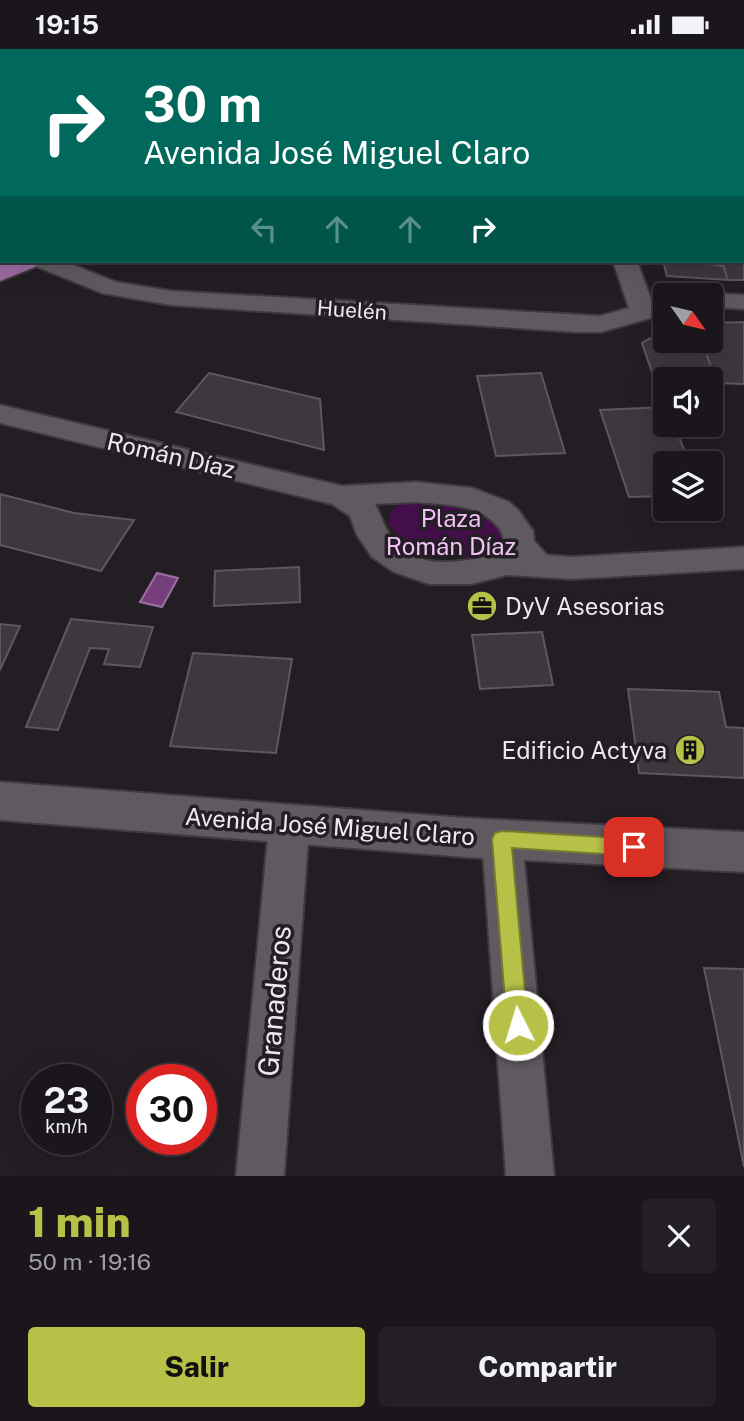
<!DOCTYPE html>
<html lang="es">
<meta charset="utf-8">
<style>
:root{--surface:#1a161b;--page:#231f24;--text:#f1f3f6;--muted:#9f9fa3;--line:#38353a;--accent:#b8c147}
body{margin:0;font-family:"Public Sans",sans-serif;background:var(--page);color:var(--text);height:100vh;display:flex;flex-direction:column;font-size:26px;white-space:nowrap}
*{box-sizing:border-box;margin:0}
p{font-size:23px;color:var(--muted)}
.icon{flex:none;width:38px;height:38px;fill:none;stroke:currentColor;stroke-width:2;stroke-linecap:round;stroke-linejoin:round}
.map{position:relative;height:1127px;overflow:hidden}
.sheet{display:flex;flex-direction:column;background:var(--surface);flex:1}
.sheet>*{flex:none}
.banner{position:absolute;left:0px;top:0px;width:746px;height:214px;box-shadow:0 7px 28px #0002,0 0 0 2px var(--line);background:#00695c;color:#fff;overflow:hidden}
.needle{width:46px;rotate:124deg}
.tools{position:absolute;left:653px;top:234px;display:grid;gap:14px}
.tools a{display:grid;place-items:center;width:70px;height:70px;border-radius:7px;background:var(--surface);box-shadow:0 7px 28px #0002,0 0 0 2px var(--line);font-size:35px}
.speed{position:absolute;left:21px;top:1015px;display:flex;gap:14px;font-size:35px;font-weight:700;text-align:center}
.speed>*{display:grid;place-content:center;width:91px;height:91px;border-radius:50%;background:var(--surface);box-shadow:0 7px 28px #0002,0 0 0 2px var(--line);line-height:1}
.speed small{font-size:18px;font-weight:400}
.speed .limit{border:10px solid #d22;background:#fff;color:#111}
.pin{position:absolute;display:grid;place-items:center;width:60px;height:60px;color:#fff;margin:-30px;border-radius:14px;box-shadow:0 4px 10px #0006}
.me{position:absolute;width:77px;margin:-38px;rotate:355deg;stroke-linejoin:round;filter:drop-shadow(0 0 5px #0008)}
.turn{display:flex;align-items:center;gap:24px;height:147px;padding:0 28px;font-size:32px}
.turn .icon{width:91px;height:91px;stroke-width:2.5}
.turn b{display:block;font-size:49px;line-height:60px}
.lanes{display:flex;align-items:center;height:66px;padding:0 28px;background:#0003;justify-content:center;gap:35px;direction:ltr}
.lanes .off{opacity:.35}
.round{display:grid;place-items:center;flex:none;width:74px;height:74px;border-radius:7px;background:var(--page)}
.head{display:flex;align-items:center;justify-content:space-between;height:119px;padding:0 28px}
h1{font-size:42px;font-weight:800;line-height:52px;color:var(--accent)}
.button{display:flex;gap:14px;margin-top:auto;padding:14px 28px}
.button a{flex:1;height:80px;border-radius:7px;background:var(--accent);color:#111;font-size:28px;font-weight:800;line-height:80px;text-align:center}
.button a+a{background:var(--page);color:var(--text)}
.status{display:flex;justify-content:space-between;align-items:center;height:49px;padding:0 35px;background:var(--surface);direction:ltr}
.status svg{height:19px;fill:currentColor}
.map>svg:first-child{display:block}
</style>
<div class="status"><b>19:15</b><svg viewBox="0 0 49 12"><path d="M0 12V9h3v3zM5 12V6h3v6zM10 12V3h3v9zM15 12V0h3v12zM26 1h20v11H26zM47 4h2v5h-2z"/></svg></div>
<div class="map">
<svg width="744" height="1127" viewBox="0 0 744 1127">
<rect width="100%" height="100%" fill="#231d24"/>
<path fill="#430e4a" d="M410 452C440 452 479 460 501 482L500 497C469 521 407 507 388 473 391 459 397 456 410 452Z"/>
<path fill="#763e7c" stroke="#9a719e" stroke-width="2" d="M157 524 178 529 162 558 140 553Z"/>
<path fill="#3d373e" stroke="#5e575e" stroke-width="2" d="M744 208V231H728L722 212H744Z
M663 212H709L710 215 723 217 728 231 667 227Z
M744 273V335L717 334 702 292H710V274Z
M665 281V292H702L718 339 710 338V331H665V336L656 335 642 294Z
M209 324 320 350 324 401 176 363Z
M541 324 565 404 496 407 477 327Z
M665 358V376H674L690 415H665V447L629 448 600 361Z
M0 445 74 464 134 471 101 522 0 496Z
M299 518 300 553 214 557 215 522Z
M71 570 153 578 140 618 104 615 109 600 90 599 58 681 26 678Z
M0 575 20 577 0 621Z
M542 583 553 636 480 640 472 586Z
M193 604 292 610 276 704 170 697Z
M628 640 719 643 726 678 744 679V729L639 724Z
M704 919 744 920V1118Z"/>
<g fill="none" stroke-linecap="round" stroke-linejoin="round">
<g stroke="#3e3a3e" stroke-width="3">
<path id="lane" d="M0 203H2V211H0Z"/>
</g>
<g stroke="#3e3a3e" stroke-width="4">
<path id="street" d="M200 0H219L199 2Z
M344 0H362V2H344Z
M499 0H518L519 2H500Z
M31 212H63L116 233 171 242 600 267 629 259 613 212H637L652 253 665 250V265L601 283H576L171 256 102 244 35 217Z
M710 244 744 246V260L710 258V247H701Z
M0 356 342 437 416 433 473 439 509 453 519 462 533 482 534 492 547 506 572 508 744 498V520L572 530 507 526 471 535H429L394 523 372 508 357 486 350 467 332 455 0 374ZM416 453C444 456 480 454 499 479 504 486 504 496 509 504 470 509 423 528 392 489 384 479 381 466 375 455Z
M289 760 303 765 309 777 284 1127H236L269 777 275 765Z
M502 773 516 778 522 790 554 1127H506L482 790 488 778Z"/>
</g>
<g stroke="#3e3a3e" stroke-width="4">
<path id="secondary" d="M124 0H156L157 2H125Z
M0 733 465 769 744 783V823L465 808 0 771Z"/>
</g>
<g stroke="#3e3a3e" stroke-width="4">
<path id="primary" d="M575 0H601L574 2Z
M4 212H39L35 218 0 232V213Z"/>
</g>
<use href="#lane" fill="#5f5960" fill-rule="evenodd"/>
<use href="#street" fill="#5f5960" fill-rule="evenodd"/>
<use href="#secondary" fill="#5f5960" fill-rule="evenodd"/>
<use href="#primary" fill="#9a69a0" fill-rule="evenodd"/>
</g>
<path fill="#b8c147" stroke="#787d2e" stroke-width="2" d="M502 782 634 790 640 792 643 798 640 804 634 807 512 799 528 976 525 983 518 986 510 983 507 976 492 790 495 784Z"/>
<defs>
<g id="office-disc" transform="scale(1.575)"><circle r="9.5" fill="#b8c147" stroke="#231d24"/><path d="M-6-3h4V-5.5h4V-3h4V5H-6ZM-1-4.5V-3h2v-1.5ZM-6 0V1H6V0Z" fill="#111"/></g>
<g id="building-disc" transform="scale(1.575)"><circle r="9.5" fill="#b8c147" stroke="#231d24"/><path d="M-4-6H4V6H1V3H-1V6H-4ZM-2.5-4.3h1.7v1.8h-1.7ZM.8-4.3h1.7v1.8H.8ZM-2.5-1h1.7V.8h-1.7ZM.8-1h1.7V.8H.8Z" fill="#111"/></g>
</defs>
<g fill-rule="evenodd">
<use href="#office-disc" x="482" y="557"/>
<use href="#building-disc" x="690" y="701"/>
</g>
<g text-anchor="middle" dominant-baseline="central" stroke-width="7" stroke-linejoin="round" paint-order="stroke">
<g font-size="21" fill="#ede9ee" stroke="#231d24">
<text transform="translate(352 261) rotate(4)">Huelén</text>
</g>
<g font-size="24" fill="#ede9ee" stroke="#231d24">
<text transform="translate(171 406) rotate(13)">Román Díaz</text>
<text transform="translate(330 777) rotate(4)">Avenida José Miguel Claro</text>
</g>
<g font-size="24" fill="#f1c1f6" stroke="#231d24">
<text x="451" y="469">Plaza<tspan x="451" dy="28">Román Díaz</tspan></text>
</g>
<g font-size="24" fill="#ede9ee" stroke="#231d24" text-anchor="start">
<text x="505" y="557">DyV Asesorias</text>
<text x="667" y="701" text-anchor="end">Edificio Actyva</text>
</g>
<g font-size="28" fill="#ede9ee" stroke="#231d24">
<text transform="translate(274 952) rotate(-85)">Granaderos</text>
</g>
</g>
</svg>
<div class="tools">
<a><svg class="needle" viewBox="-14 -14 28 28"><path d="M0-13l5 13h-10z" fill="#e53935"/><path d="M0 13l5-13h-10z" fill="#9f9fa3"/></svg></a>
<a><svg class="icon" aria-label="sound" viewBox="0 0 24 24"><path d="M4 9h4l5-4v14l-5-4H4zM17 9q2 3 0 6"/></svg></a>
<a><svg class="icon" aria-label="layers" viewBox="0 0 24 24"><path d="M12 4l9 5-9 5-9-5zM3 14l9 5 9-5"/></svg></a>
</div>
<div class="speed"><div>23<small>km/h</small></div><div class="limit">30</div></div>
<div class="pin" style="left:634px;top:798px;background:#d93025"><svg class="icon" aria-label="arrive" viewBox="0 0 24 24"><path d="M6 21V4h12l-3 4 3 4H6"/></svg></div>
<svg class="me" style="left:518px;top:976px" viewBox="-20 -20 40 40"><circle r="17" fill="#b8c147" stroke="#fff" stroke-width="3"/><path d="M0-11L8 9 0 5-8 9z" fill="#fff"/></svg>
<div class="banner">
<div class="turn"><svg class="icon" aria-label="right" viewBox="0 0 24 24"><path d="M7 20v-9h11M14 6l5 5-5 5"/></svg><div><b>30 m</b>Avenida José Miguel Claro</div></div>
<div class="lanes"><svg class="icon off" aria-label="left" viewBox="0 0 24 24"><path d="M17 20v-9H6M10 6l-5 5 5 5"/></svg><svg class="icon off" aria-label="ahead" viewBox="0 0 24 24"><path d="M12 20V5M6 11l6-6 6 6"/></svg><svg class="icon off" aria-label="ahead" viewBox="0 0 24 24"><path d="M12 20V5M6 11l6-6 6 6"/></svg><svg class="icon" aria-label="right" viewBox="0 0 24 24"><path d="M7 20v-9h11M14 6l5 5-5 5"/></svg></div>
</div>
</div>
<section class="sheet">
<div class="head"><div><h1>1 min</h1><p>50 m · 19:16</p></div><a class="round"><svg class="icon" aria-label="close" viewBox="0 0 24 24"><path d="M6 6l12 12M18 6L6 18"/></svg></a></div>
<div class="button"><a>Salir</a><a>Compartir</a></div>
</section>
